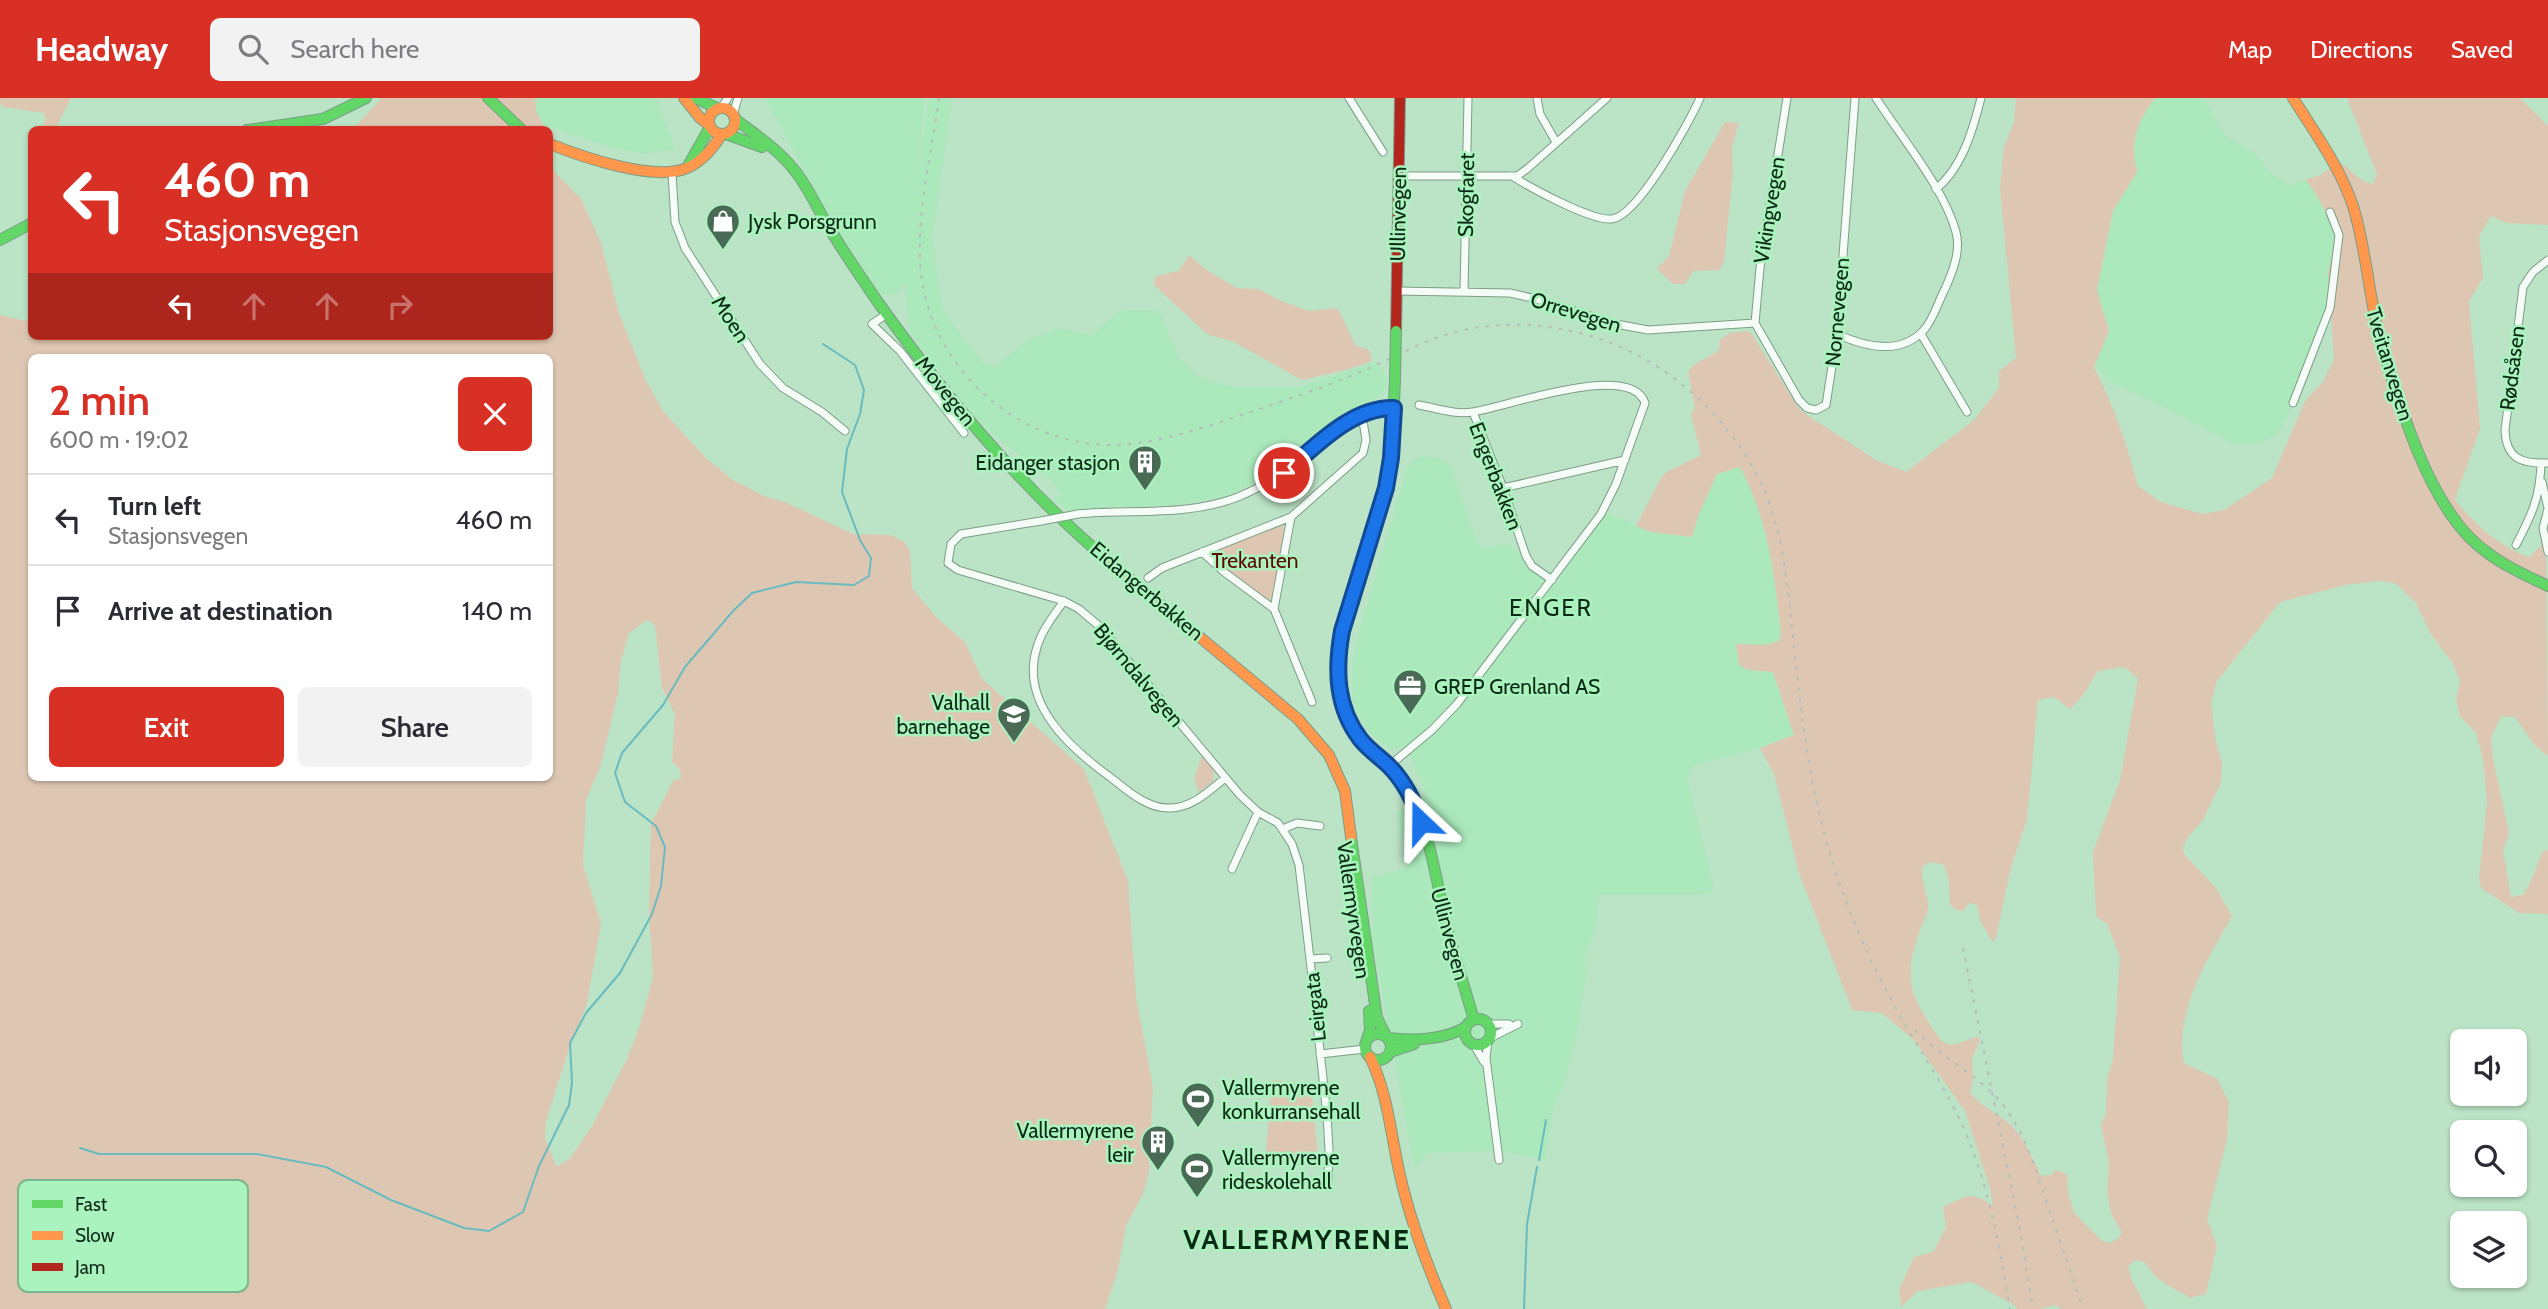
<!DOCTYPE html>
<meta charset="utf-8">
<style>
:root{--surface:#fff;--page:#f2f2f3;--text:#2b2b33;--muted:#7c7c81;--line:#e1e1e2;--accent:#d93025}
body{margin:0;font-family:Cabin,sans-serif;background:var(--page);color:var(--text);height:100vh;display:flex;flex-direction:column;font-size:26px;white-space:nowrap}
*{box-sizing:border-box;margin:0}
p{font-size:23px;color:var(--muted)}
.icon{flex:none;width:38px;height:38px;fill:none;stroke:currentColor;stroke-width:2;stroke-linecap:round;stroke-linejoin:round}
.map{position:relative;flex:1;overflow:hidden}
.drawer{position:absolute;left:28px;top:256px;width:525px;height:427px;display:flex;flex-direction:column;background:var(--surface);border-radius:10px;box-shadow:0 2px 5px #0004}
.drawer>*{flex:none}
.top-card{position:absolute;left:28px;top:28px;width:525px;height:214px;border-radius:10px;box-shadow:0 2px 5px #0004;background:#d93025;color:#fff;overflow:hidden}
.tools{position:absolute;left:2450px;top:931px;display:grid;gap:14px}
.tools a{display:grid;place-items:center;width:77px;height:77px;border-radius:10px;background:var(--surface);box-shadow:0 2px 5px #0004;font-size:35px}
.pin{position:absolute;display:grid;place-items:center;width:60px;height:60px;color:#fff;margin:-30px;border:4px solid #fff;border-radius:50%;box-shadow:0 2px 7px #0007}
.me{position:absolute;width:77px;margin:-38px;rotate:337deg;stroke-linejoin:round;filter:drop-shadow(0 0 5px #0008)}
.turn{display:flex;align-items:center;gap:24px;height:147px;padding:0 21px;font-size:32px}
.turn .icon{width:91px;height:91px;stroke-width:2.5}
.turn b{display:block;font-size:49px;line-height:60px}
.lanes{display:flex;align-items:center;height:66px;padding:0 21px;background:#0003;justify-content:center;gap:35px;direction:ltr}
.lanes .off{opacity:.35}
.round{display:grid;place-items:center;flex:none;width:74px;height:74px;border-radius:10px;background:var(--page)}
.overview{display:flex;align-items:center;justify-content:space-between;height:119px;padding:0 21px}
h1{font-size:42px;font-weight:600;line-height:52px;color:var(--accent)}
.button{display:flex;gap:14px;margin-top:auto;padding:14px 21px}
.button a{flex:1;height:80px;border-radius:10px;background:var(--accent);color:#fff;font-size:28px;font-weight:600;line-height:80px;text-align:center}
.button a+a{background:var(--page);color:var(--text)}
ul{padding:0;list-style:none}
li{display:flex;align-items:center;gap:21px;height:91px;padding:0 21px;border-top:2px solid var(--line)}
li div{flex:1}
li b{display:block;font-size:26px}
li em{font-style:normal}
header{display:flex;align-items:center;gap:42px;box-sizing:border-box;height:98px;padding:0 35px;background:var(--accent);color:#fff}
header strong{font-size:33px}
nav{display:flex;gap:38px;margin-inline-start:auto;font-size:24px}
.search{width:490px;height:63px;background:var(--page);display:flex;align-items:center;gap:18px;box-sizing:border-box;padding:0 24px;border-radius:10px;color:var(--muted);font-size:26px}
.map>svg:first-child{display:block}
</style>
<header>
<strong>Headway</strong>
<div class="search"><svg class="icon" aria-label="search" viewBox="0 0 24 24"><circle cx="10" cy="10" r="6"/><path d="M15 15l6 6"/></svg>Search here</div>
<nav><a>Map</a><a>Directions</a><a>Saved</a></nav>
</header>
<div class="map">
<svg width="2548" height="1211" viewBox="0 0 2548 1211">
<rect width="100%" height="100%" fill="#bbe3c6"/>
<path fill="#abe9bc" d="M535 0H656L675 51 644 56 618 51 543 27 536 13Z
M765 0H925L916 83 929 0H952L932 140 941 205 954 229 983 265 996 268 1028 242 1059 230 1092 237 1121 212 1159 213 1178 259 1197 278 1232 289H1299L1377 264 1388 282 1384 294 1345 321 1278 373 1225 399 1173 407 1071 412 1069 415 1053 400 1061 397 1054 385 989 333 971 314 910 234 903 169 904 186 896 195 882 198 841 139Z
M2155 0H2203L2226 39 2254 55 2269 74 2289 88 2305 82 2311 88 2332 125 2335 139 2326 217 2287 320 2278 335 2259 345 2236 347 2156 305 2109 284 2095 266 2109 233 2097 192 2113 113 2137 74 2132 53 2141 19Z
M1430 358 1445 363 1452 370 1477 444 1486 450 1505 445 1512 448 1536 469 1549 474 1556 470 1601 412 1651 434 1692 439 1698 418 1717 376 1740 369 1754 396 1762 419 1773 466 1781 536 1779 543 1764 547H1736L1765 574 1773 573 1794 637 1760 650 1693 668 1687 681 1713 787 1711 796 1599 797 1596 829 1584 861 1587 871 1578 929 1566 980 1554 1008 1545 1062 1499 1053 1429 1055 1415 1070 1371 836 1373 828 1372 780 1407 769 1397 714 1427 697 1407 649 1389 651 1370 635 1359 619 1352 603V568L1357 542 1407 370 1419 359Z"/>
<path fill="#ddc7b2" fill-rule="evenodd" d="M0 0H71L55 32 41 31 46 21 44 15 4 9 0 5Z
M382 0H535L536 13 543 27 539 32H352Z
M2016 0H2155C2136 26 2130 43 2137 74L2113 113 2097 192 2109 233 2094 269C2113 307 2128 347 2138 388L2161 404 2202 416 2224 412 2272 380 2305 303 2322 285 2334 262 2328 176 2335 139 2332 125 2311 88 2305 82 2321 77 2339 64C2354 72 2353 80 2372 86L2377 77 2347 0H2520L2548 28V127L2506 125 2491 118 2479 138 2483 180 2469 203 2480 330 2455 402C2475 426 2499 449 2529 459L2546 443 2548 658 2535 648 2515 619 2501 618 2491 640 2493 661 2509 735 2503 752 2511 799 2523 797C2533 783 2535 769 2543 753L2548 752V816L2519 815 2481 790 2479 781 2487 703 2483 661 2476 635 2460 618 2456 601 2460 583 2452 564 2430 535 2416 505 2395 485 2379 483 2345 487 2280 504 2217 583 2211 605 2216 645 2222 664 2221 684 2203 722 2188 739 2183 749 2184 756 2216 790 2232 818C2208 861 2174 913 2184 965L2217 981 2229 1004 2227 1041 2207 1121 2217 1148 2206 1196 2190 1200 2158 1181 2144 1164 2136 1162 2128 1168 2132 1182 2147 1211H2061L2056 1207 2040 1211H2017L2016 1208 1972 1184 1918 1193 1901 1209 1899 1191 1914 1159 1933 1154 1946 1130 1943 1109C1967 1098 1971 1092 1993 1108L1990 1091 1965 1013 1915 943 1882 915 1852 912 1799 775 1774 676 1760 650 1794 637 1773 574 1748 572 1739 567 1736 546 1764 547 1779 543 1781 536C1774 475 1769 424 1740 369L1717 376 1698 418 1692 439 1651 434 1636 428 1661 380 1665 375 1701 357 1691 316 1695 310 1688 274C1695 262 1711 261 1720 250L1719 243 1729 235 1748 233 1752 236 1798 309 1804 315 1876 362 1906 374 1974 322 1999 290V273L2016 260 2000 90 2004 49 2014 24ZM2125 569 2138 581 2120 682 2093 754 2096 818 2107 826 2120 859 2113 961 2107 981 2106 1016 2101 1027 2109 1065 2107 1093 2111 1116 2122 1135 2116 1142 2108 1145 2101 1142 2074 1115 2067 1089 2068 1082 2066 1076 2057 1072 2051 1077 2041 1078C2034 1064 2027 1046 2017 1034 2004 1017 1982 1011 1970 994L1973 982 1972 961 1980 942 1978 939C1968 940 1958 949 1947 946 1940 944 1934 932 1930 926 1907 893 1906 872 1919 835 1921 828 1925 822 1927 815 1932 799 1918 784 1923 768L1930 764 1943 766C1951 781 1949 792 1950 807L1956 812 1963 813 1969 805 1977 807 1981 825 1993 844 1996 839 2011 770 2027 722 2038 602 2054 599 2070 611 2081 600 2098 573Z
M1725 24 1739 25 1732 49 1733 74 1724 163 1720 172 1693 173 1685 186H1673L1657 171 1669 158 1685 93Z
M550 69 581 101 601 145 619 215 646 283 663 313 706 360 733 382 766 399 785 404 853 436 890 437 903 443 910 452 912 490 937 520 965 544 982 581 1084 671 1128 783 1136 899 1153 989 1149 1074 1143 1096 1126 1128 1118 1172 1105 1211H0V217L26 223 31 219 32 238H550ZM32 259H550V679H32ZM647 522 655 527 662 590 675 616 672 664 680 671 681 682 674 681 651 726 649 815 653 879 640 927 628 959 592 1028 570 1060 557 1069 545 1041 546 1023 569 951 587 906 601 825 583 767 586 702 600 670 618 595 621 563 629 535Z
M1189 157 1205 171 1237 190 1258 191 1281 203 1309 213 1338 210 1355 247 1369 252 1372 263 1349 271 1302 282 1234 244 1207 236 1153 186 1156 178 1179 173Z
M1282 426 1284 432 1276 496 1268 502 1216 464 1214 459 1216 452Z
M1202 658 1214 672 1213 683 1199 694 1194 680Z
M1272 982 1311 986 1319 1070 1265 1064Z"/>
<g fill="none" stroke-linecap="round" stroke-linejoin="round">
<path stroke="#69bbbf" stroke-width="2" d="M80 1050 99 1056H257L326 1069 391 1102 464 1130 489 1133 523 1114 539 1068 569 1007 572 985 570 945 586 915 620 875 652 816 661 788 665 749 656 728 625 704 615 675 622 655 663 607 685 569 733 513 752 495 796 484 854 487 869 478 871 460 860 442 842 394 847 351 860 316 864 292 855 267 823 246
M1539 1062 1546 1022
M1524 1211 1527 1126 1537 1069"/>
<g stroke="#7d9d87" stroke-width="9">
<path id="street" d="M1349 0 1383 54
M1537 0 1540 16 1556 44
M1787 0 1760 170 1755 225 1799 302 1807 310 1816 312 1826 307 1837 236 1855 0
M721 10 728 0
M733 17 738 0
M672 75 675 124 685 150 760 266 783 290 822 314 845 333
M1399 78H1517L1527 71 1607 0
M1512 78C1531 90 1591 123 1612 121 1638 118 1689 25 1700 0
M1936 91C1962 70 1973 32 1981 0
M2548 162 2533 174 2523 189 2505 332C2506 361 2522 366 2548 365
M1396 193 1510 195 1536 201 1616 226 1648 232 1755 225
M1464 194 1468 0
M887 216 872 226 900 253 964 335
M1837 236C1863 248 1899 258 1923 233 1933 223 1938 204 1945 191 1953 173 1961 153 1956 134 1944 90 1901 39 1876 0
M1921 236 1967 314
M2293 305 2330 210 2339 137 2330 114
M1473 314 1503 390 1526 458 1532 468 1552 482
M2542 384 2548 410
M1503 390 1625 362
M2548 411 2543 430 2548 454
M1078 416C1130 411 1187 419 1238 399 1254 392 1271 384 1285 374 1318 349 1350 310 1394 310
M1041 423 961 436 951 446 948 465 958 472 1064 503 1079 511 1099 528 1240 697 1258 714 1278 725 1292 746 1299 767 1310 861 1327 860
M2516 447C2532 416 2540 400 2541 365
M1202 454 1224 474 1274 511 1312 604
M1148 480 1162 470 1291 419 1363 355 1366 342 1362 317
M1064 503C1054 517 1042 532 1037 549 1019 605 1070 650 1110 679 1127 692 1147 711 1170 710 1192 710 1209 693 1225 680
M1274 511 1291 419
M1389 668 1432 632 1457 606 1601 416 1616 386 1645 305C1631 262 1504 310 1472 314 1456 317 1436 310 1419 307
M1283 731 1297 725 1320 728
M1232 771 1258 714
M1310 861 1327 1017 1329 1052 1328 1083
M1488 926H1509
M1490 940 1518 926
M1488 943 1486 960 1499 1062
M1474 947 1484 964
M1320 956 1365 951"/>
</g>
<g stroke="#7d9d87" stroke-width="12">
<path id="fast" d="M488 0 522 32
M695 0 717 10
M735 21C756 37 779 52 795 73 808 89 817 110 828 128 844 155 862 181 880 207 945 298 1020 388 1105 460
M247 32 323 21 366 0
M726 36 762 49
M689 66 710 29
M0 142 32 125
M2384 256C2402 314 2427 396 2470 440 2492 462 2520 475 2548 488
M1395 282 1392 346 1386 393 1341 536C1336 573 1336 617 1364 646 1389 672 1408 686 1421 721 1433 755 1438 790 1446 825 1454 858 1465 890 1474 922
M1351 739 1377 920 1386 938
M1465 934a13 13 0 1 1 26 0a13 13 0 1 1-26 0Z
M1365 949a13 13 0 1 1 26 0a13 13 0 1 1-26 0Z
M1388 940C1414 943 1443 942 1466 929
M1367 941 1370 932 1369 913
M1390 954 1414 946"/>
</g>
<g stroke="#7d9d87" stroke-width="12">
<path id="slow" d="M684 0 700 20 708 26
M2293 0C2315 35 2340 69 2353 108 2368 156 2369 208 2384 256
M709 23a13 13 0 1 1 26 0a13 13 0 1 1-26 0Z
M550 46C582 59 655 84 687 70 703 63 713 50 722 36
M1105 460 1298 621 1329 657 1345 693 1351 739
M1370 959C1387 994 1390 1030 1398 1068 1408 1117 1426 1165 1446 1211"/>
</g>
<g stroke="#7d9d87" stroke-width="12">
<path id="jam" d="M1396 233 1400 0"/>
</g>
<use href="#street" stroke="#f5fbf6" stroke-width="7"/>
<use href="#fast" stroke="#63d668" stroke-width="10"/>
<use href="#slow" stroke="#ff974d" stroke-width="10"/>
<use href="#jam" stroke="#b3261e" stroke-width="10"/>
<path stroke="#b4beb8" stroke-width="2" stroke-dasharray="3.5 7" stroke-linecap="butt" d="M939 0C932 55 915 119 921 175 932 273 1021 351 1121 347 1167 344 1227 322 1271 307 1300 297 1330 287 1358 275 1397 259 1432 236 1474 230 1535 220 1599 233 1653 266 1700 295 1738 337 1762 387 1785 438 1788 494 1794 549 1802 621 1810 693 1832 762 1848 815 1871 866 1898 914 1918 950 1942 984 1960 1022 1988 1082 1999 1146 2010 1211
M1963 850 2020 1132 2033 1211
M1915 932C1939 959 1973 973 1997 1000 2024 1030 2034 1067 2047 1105 2059 1140 2071 1175 2083 1211"/>
<g stroke="#7d9d87" stroke-width="9" stroke-linecap="butt">
<path id="street-bridge" d="M1041 423 1078 416"/>
</g>
<g stroke="#7d9d87" stroke-width="12" stroke-linecap="butt">
<path id="fast-bridge" d="M1395 282 1396 233"/>
</g>
<use href="#street-bridge" stroke="#f5fbf6" stroke-width="7"/>
<use href="#fast-bridge" stroke="#63d668" stroke-width="10"/>
</g>
<g fill="none" stroke-linecap="round" stroke-linejoin="round">
<g stroke="#114b97" stroke-width="18">
<path id="route" d="M1284 375C1315 349 1351 309 1394 310L1391 360 1386 390 1342 533C1335 572 1336 610 1361 642 1369 652 1380 659 1389 668 1405 684 1414 703 1421 724"/>
</g>
<use href="#route" stroke="#1a73e8" stroke-width="12"/>
</g>
<defs>
<g id="shop-pin" transform="scale(1.75)"><path d="M0 17L-7.5 6A9.5 9.5 0 1 1 7.5 6Z" fill="#496a54" stroke="#abf3be"/><path d="M-5-2.5h2.3a2.7 3.5 0 0 1 5.4 0H5L5.5 6h-11ZM-1.5-2.5h3a1.5 2.3 0 0 0-3 0Z" fill="#fff"/></g>
<g id="building-pin" transform="scale(1.75)"><path d="M0 17L-7.5 6A9.5 9.5 0 1 1 7.5 6Z" fill="#496a54" stroke="#abf3be"/><path d="M-4-6H4V6H1V3H-1V6H-4ZM-2.5-4.3h1.7v1.8h-1.7ZM.8-4.3h1.7v1.8H.8ZM-2.5-1h1.7V.8h-1.7ZM.8-1h1.7V.8H.8Z" fill="#fff"/></g>
<g id="office-pin" transform="scale(1.75)"><path d="M0 17L-7.5 6A9.5 9.5 0 1 1 7.5 6Z" fill="#496a54" stroke="#abf3be"/><path d="M-6-3h4V-5.5h4V-3h4V5H-6ZM-1-4.5V-3h2v-1.5ZM-6 0V1H6V0Z" fill="#fff"/></g>
<g id="school-pin" transform="scale(1.75)"><path d="M0 17L-7.5 6A9.5 9.5 0 1 1 7.5 6Z" fill="#496a54" stroke="#abf3be"/><path d="M0-5L7-2L0 1L-7-2ZM-4 1L0 2.5L4 1V4Q0 6-4 4Z" fill="#fff"/></g>
<g id="stadium-pin" transform="scale(1.75)"><path d="M0 17L-7.5 6A9.5 9.5 0 1 1 7.5 6Z" fill="#496a54" stroke="#abf3be"/><path d="M0-5a6.5 5 0 1 0 0 10a6.5 5 0 1 0 0-10ZM-3.5-1.8h7v3.6h-7Z" fill="#fff"/></g>
</defs>
<g fill-rule="evenodd">
<use href="#shop-pin" x="723" y="123"/>
<use href="#building-pin" x="1145" y="364"/>
<use href="#office-pin" x="1410" y="588"/>
<use href="#school-pin" x="1014" y="616"/>
<use href="#stadium-pin" x="1198" y="1001"/>
<use href="#building-pin" x="1158" y="1044"/>
<use href="#stadium-pin" x="1197" y="1071"/>
</g>
<g text-anchor="middle" dominant-baseline="central" stroke-width="5" stroke-linejoin="round" paint-order="stroke">
<g font-size="21" fill="#0c2916" stroke="#abf3be">
<text transform="translate(1466 97) rotate(-89)">Skogfaret</text>
<text transform="translate(1769 112) rotate(-81)">Vikingvegen</text>
<text transform="translate(1398 116) rotate(-89)">Ullinvegen</text>
<text transform="translate(1576 214) rotate(17)">Orrevegen</text>
<text transform="translate(1837 214) rotate(-85)">Nornevegen</text>
<text transform="translate(731 221) rotate(57)">Moen</text>
<text transform="translate(2390 266) rotate(73)">Tveitanvegen</text>
<text transform="translate(2512 270) rotate(-83)">Rødsåsen</text>
<text transform="translate(946 293) rotate(51)">Movegen</text>
<text transform="translate(1496 378) rotate(69)">Engerbakken</text>
<text transform="translate(1147 493) rotate(40)">Eidangerbakken</text>
<text transform="translate(1139 577) rotate(50)">Bjørndalvegen</text>
<text transform="translate(1354 812) rotate(82)">Vallermyrvegen</text>
<text transform="translate(1450 836) rotate(75)">Ullinvegen</text>
<text transform="translate(1315 909) rotate(-96)">Leirgata</text>
</g>
<g font-size="21" fill="#0c2916" stroke="#abf3be" text-anchor="start">
<text x="748" y="123">Jysk Porsgrunn</text>
<text x="1120" y="364" text-anchor="end">Eidanger stasjon</text>
<text x="1434" y="588">GREP Grenland AS</text>
<text x="990" y="604" text-anchor="end">Valhall<tspan x="990" dy="24">barnehage</tspan></text>
<text x="1222" y="989">Vallermyrene<tspan x="1222" dy="24">konkurransehall</tspan></text>
<text x="1134" y="1032" text-anchor="end">Vallermyrene<tspan x="1134" dy="24">leir</tspan></text>
<text x="1222" y="1059">Vallermyrene<tspan x="1222" dy="24">rideskolehall</tspan></text>
</g>
<g font-size="21" fill="#5a0a00" stroke="#abf3be">
<text x="1255" y="462">Trekanten</text>
</g>
<g font-size="24" letter-spacing="2" fill="#0c2916" stroke="#abf3be">
<text x="1551" y="509">ENGER</text>
</g>
<g font-size="28" font-weight="bold" letter-spacing="2" fill="#0c2916" stroke="#abf3be">
<text x="1297" y="1141">VALLERMYRENE</text>
</g>
</g>
<rect x="18" y="1082" width="230" height="112" rx="10" fill="#abf3be" stroke="#7bb68c" stroke-width="2"/>
<rect x="32" y="1102" width="31" height="8" fill="#63d668"/>
<rect x="32" y="1133" width="31" height="9" fill="#ff974d"/>
<rect x="32" y="1165" width="31" height="8" fill="#b3261e"/>
<g font-size="19" fill="#0c2916">
<text x="75" y="1113">Fast</text>
<text x="75" y="1144">Slow</text>
<text x="75" y="1176">Jam</text>
</g>
</svg>
<div class="tools">
<a><svg class="icon" aria-label="sound" viewBox="0 0 24 24"><path d="M4 9h4l5-4v14l-5-4H4zM17 9q2 3 0 6"/></svg></a>
<a><svg class="icon" aria-label="search" viewBox="0 0 24 24"><circle cx="10" cy="10" r="6"/><path d="M15 15l6 6"/></svg></a>
<a><svg class="icon" aria-label="layers" viewBox="0 0 24 24"><path d="M12 4l9 5-9 5-9-5zM3 14l9 5 9-5"/></svg></a>
</div>
<div class="pin" style="left:1284px;top:375px;background:#d93025"><svg class="icon" aria-label="arrive" viewBox="0 0 24 24"><path d="M6 21V4h12l-3 4 3 4H6"/></svg></div>
<svg class="me" style="left:1421px;top:724px" viewBox="-20 -20 40 40"><path d="M0-17L14 15 0 8-14 15z" fill="#1a73e8" stroke="#fff" stroke-width="4"/></svg>
<div class="top-card">
<div class="turn"><svg class="icon" aria-label="left" viewBox="0 0 24 24"><path d="M17 20v-9H6M10 6l-5 5 5 5"/></svg><div><b>460 m</b>Stasjonsvegen</div></div>
<div class="lanes"><svg class="icon" aria-label="left" viewBox="0 0 24 24"><path d="M17 20v-9H6M10 6l-5 5 5 5"/></svg><svg class="icon off" aria-label="ahead" viewBox="0 0 24 24"><path d="M12 20V5M6 11l6-6 6 6"/></svg><svg class="icon off" aria-label="ahead" viewBox="0 0 24 24"><path d="M12 20V5M6 11l6-6 6 6"/></svg><svg class="icon off" aria-label="right" viewBox="0 0 24 24"><path d="M7 20v-9h11M14 6l5 5-5 5"/></svg></div>
</div>
<section class="drawer">
<div class="overview"><div><h1>2 min</h1><p>600 m · 19:02</p></div><a class="round" style="background:#d93025;color:#fff"><svg class="icon" aria-label="close" viewBox="0 0 24 24"><path d="M6 6l12 12M18 6L6 18"/></svg></a></div>
<ul>
<li><svg class="icon" aria-label="left" viewBox="0 0 24 24"><path d="M17 20v-9H6M10 6l-5 5 5 5"/></svg><div><b>Turn left</b><p>Stasjonsvegen</p></div><em>460 m</em></li>
<li><svg class="icon" aria-label="arrive" viewBox="0 0 24 24"><path d="M6 21V4h12l-3 4 3 4H6"/></svg><div><b>Arrive at destination</b></div><em>140 m</em></li>
</ul>
<div class="button"><a>Exit</a><a>Share</a></div>
</section>
</div>
